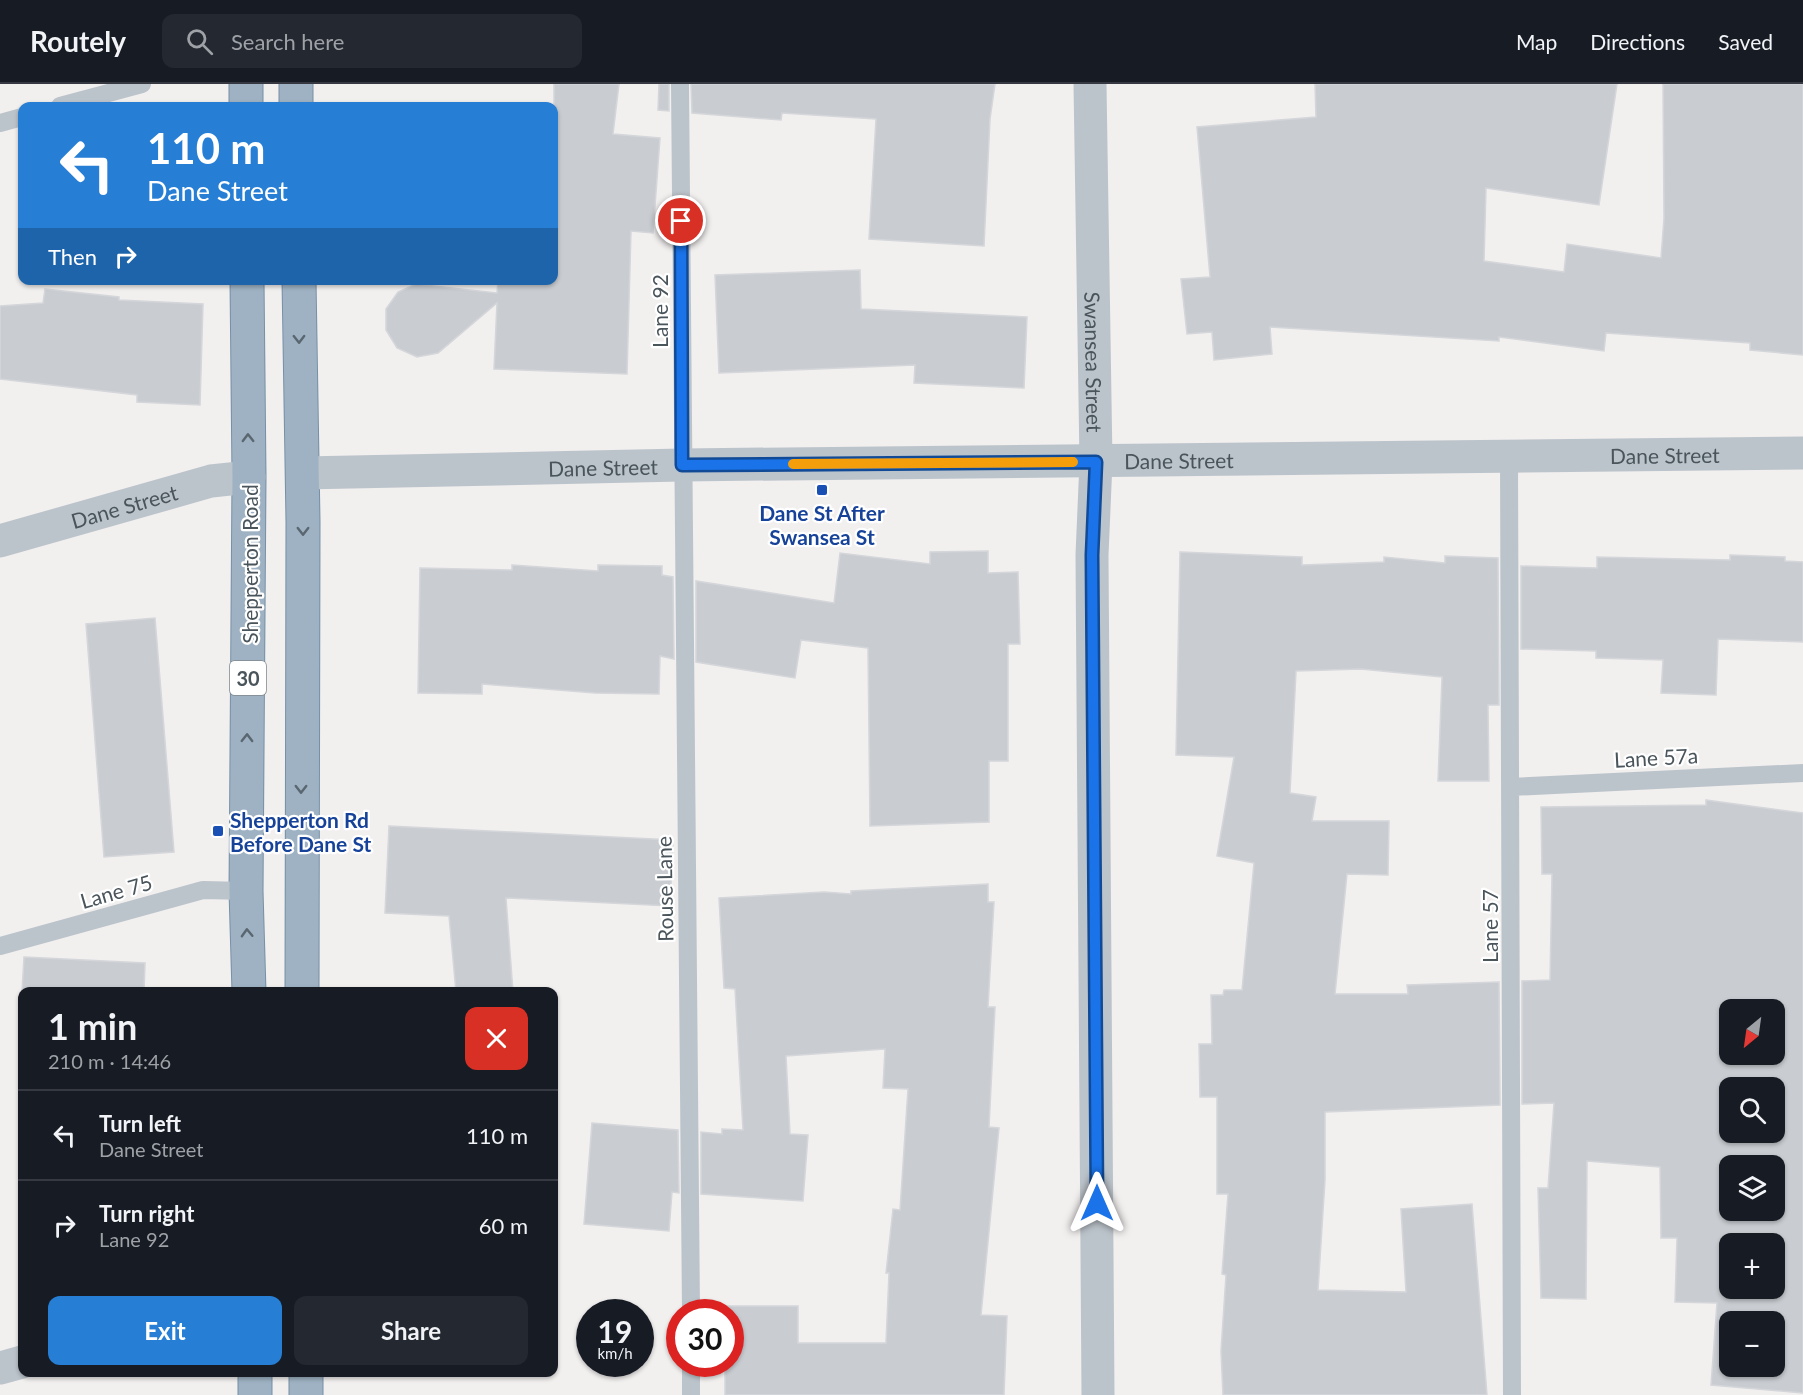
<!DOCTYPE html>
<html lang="en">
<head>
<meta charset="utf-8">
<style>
  :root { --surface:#171b24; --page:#242831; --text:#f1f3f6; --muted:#9ea1a6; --line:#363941; --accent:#267ed5 }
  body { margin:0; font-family:Lato,sans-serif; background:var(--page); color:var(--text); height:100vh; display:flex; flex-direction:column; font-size:22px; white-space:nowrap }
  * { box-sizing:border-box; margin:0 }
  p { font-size:20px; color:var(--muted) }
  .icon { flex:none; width:33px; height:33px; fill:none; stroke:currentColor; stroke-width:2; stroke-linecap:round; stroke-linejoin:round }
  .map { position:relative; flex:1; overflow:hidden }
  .details { position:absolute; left:18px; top:903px; width:540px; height:390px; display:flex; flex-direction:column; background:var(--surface); border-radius:12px; box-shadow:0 2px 4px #0004 }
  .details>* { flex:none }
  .guide { position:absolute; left:18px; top:18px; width:540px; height:183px; border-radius:12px; box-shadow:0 2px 4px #0004; background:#267ed5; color:#fff; overflow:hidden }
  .needle { width:39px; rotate:209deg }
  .fabs { position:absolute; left:1719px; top:915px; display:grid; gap:12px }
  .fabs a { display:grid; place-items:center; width:66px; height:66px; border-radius:12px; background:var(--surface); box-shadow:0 2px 4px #0004; font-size:30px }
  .speed { position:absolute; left:576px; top:1215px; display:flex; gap:12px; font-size:30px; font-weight:700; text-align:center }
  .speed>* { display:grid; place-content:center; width:78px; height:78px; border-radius:50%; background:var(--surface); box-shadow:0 2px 4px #0004; line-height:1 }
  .speed small { font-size:15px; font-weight:400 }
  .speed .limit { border:9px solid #d22; background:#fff; color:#111 }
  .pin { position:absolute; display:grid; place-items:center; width:51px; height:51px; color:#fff; margin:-26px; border:3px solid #fff; border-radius:50%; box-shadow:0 2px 6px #0007 }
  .me { position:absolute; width:66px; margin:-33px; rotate:0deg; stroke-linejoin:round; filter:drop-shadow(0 0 4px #0008) }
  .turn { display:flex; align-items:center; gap:21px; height:126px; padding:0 30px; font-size:27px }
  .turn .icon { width:78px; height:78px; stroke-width:2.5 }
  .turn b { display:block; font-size:42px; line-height:51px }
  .then { display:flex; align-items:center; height:57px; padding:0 30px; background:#0003; gap:12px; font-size:22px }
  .round { display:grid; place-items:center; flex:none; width:63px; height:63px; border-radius:12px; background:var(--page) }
  .head { display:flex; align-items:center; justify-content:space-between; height:102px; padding:0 30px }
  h1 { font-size:36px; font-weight:700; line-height:45px }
  .primary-button { display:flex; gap:12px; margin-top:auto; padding:12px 30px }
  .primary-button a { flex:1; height:69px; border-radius:12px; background:var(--accent); color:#fff; font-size:24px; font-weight:700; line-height:69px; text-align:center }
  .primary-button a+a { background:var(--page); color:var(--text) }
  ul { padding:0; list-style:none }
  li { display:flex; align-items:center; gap:18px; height:90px; padding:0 30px; border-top:2px solid var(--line) }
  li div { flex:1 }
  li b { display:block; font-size:22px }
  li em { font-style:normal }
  header { display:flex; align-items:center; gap:36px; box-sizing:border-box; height:84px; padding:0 30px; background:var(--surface); border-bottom:2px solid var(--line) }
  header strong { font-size:28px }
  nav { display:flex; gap:33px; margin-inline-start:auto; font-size:21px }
  .search { width:420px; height:54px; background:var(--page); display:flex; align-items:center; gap:15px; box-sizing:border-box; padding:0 21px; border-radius:12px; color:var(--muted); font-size:22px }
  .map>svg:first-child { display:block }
  .building { fill:#c9cdd1; stroke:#d4d6da; stroke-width:1.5; fill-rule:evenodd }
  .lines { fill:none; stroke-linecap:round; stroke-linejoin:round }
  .trunk-casing { stroke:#7690a6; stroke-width:35 }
  .service { stroke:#bcc4cb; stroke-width:18 }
  .minor { stroke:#bcc4cb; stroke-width:33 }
  .trunk { stroke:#9eb2c3; stroke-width:33 }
  .oneway { stroke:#5a6770 }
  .route-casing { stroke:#114b97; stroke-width:15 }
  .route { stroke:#1a73e8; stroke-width:10 }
  .slow { stroke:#f59e0b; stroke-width:10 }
  .transit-dot { fill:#1a4fb4; stroke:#fff; stroke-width:2 }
  .labels { text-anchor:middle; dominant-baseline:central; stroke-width:4.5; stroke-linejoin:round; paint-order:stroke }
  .shield { fill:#fff; stroke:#80878c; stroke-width:1.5 }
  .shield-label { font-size:20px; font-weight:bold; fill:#49545b }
  .street-label { font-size:21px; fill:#49545b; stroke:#fff }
  .transit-label { font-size:21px; font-weight:bold; fill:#164399; stroke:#fff }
</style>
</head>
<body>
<header>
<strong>Routely</strong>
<div class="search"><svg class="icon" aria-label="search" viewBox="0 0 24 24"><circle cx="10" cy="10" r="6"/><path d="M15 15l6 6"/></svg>Search here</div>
<nav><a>Map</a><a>Directions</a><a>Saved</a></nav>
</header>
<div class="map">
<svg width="1803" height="1311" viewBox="0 0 1803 1311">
  <rect width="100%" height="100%" fill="#f2efef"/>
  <path class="building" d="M554 0H619L613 50 660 54 653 149 631 147 627 290 494 285 497 219 438 269 417 273 397 264 386 246V225L398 208 416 200 497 209 498 196H554Z
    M659 0H669V27L658 26Z
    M691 0H995L990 35 984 162 869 155 876 35 782 29 781 36 692 29Z
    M1315 0H1617L1599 121 1486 104 1484 177 1564 188 1567 160 1661 174 1664 134 1663 0H1803V271L1750 266V259L1606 249 1604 267 1499 253V257L1270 243 1272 270 1214 276 1212 248 1187 250 1181 195 1210 193 1197 43 1316 33Z
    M860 186 861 225 1027 233 1024 304 914 299 915 281 719 289 715 191Z
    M45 205 119 213V216L203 220 200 321 137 318V311L0 295V222L43 219Z
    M988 467V489L1018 488 1020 560H1008V677H989V738L870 742 868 564 801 556 795 594 696 578V497L834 519 840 469 930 480V468Z
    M1180 468 1302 473V481L1384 478V473L1445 479V472L1498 474 1499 621H1488L1489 697H1438L1442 593 1361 585 1296 587 1290 709 1316 713 1312 737H1389L1388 791 1347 790 1335 910H1408L1407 901 1499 898 1500 1021 1325 1028V1096L1318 1206 1406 1208 1401 1125 1472 1120 1487 1311H1223L1221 1267 1226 1191 1222 1190 1228 1110H1217V1013H1200L1199 960H1212L1211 911H1223L1224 906H1242L1254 779 1217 772 1234 673 1176 671Z
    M1730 471 1785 473V477L1803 478V558L1718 555 1716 611 1661 609 1663 576 1596 574V567L1521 565V482L1597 484V473L1730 476Z
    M512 481 598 487V481L662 482V491L673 493 674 575 660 572 659 610 595 609 482 600V610L418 609 420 484 512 486Z
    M155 534 174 768 104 773 86 540Z
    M1706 716 1803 729V1309L1711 1301 1717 1219 1675 1218 1677 1154H1661L1660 1083 1587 1077 1586 1215 1541 1214 1538 1104H1548L1554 1019 1522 1020V897L1550 896 1552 790H1542L1541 723 1706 721ZM1730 926H1774V970H1730ZM1730 1004H1774V1048H1730ZM1730 1082H1774V1126H1730ZM1730 1160H1774V1204H1730ZM1730 1238H1774V1282H1730Z
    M389 742 673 756 670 822 506 814 513 908H456L449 832 385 829Z
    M988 800V818H994L988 923H995L989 1043 999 1044 981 1231 1007 1232 1004 1311H725V1280H730V1228H725V1222H798V1259H886L889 1189H886L893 1125 900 1126 908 1005 883 1004 885 965 786 972 790 1050 808 1051 803 1117 701 1110V1048L722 1050V1045L743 1046 735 905 724 904 719 814 824 808 851 810V807Z
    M24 873 145 879 144 908H22Z
    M592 1039 678 1046 679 1109 672 1108 669 1147 584 1140Z"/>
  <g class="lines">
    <defs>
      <path id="trunk" d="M246 0V22
        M296 0V22
        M247 196 249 393 246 807 249 908
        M299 196 303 438 302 908
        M255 1288V1311
        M306 1288V1311"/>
    </defs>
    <use href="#trunk" class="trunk-casing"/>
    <path class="service" d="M680 0 691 1228
      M60 22 142 0
      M0 39 22 33
      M1509 373 1512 1311
      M1511 703 1803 689
      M0 862 203 806 246 807
      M691 1280V1311"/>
    <g class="minor">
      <path id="s1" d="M1090 0 1096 378 1092 471 1098 1311"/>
      <path id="s2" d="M303 389 682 381 1803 369"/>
      <path id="s3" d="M0 457 211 397 249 393"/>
      <path d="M0 1284 22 1278"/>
    </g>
    <use href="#trunk" class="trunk"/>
  </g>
  <defs><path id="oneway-chevron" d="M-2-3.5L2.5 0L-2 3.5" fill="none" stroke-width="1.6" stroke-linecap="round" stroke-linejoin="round" transform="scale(1.5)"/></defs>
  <g class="oneway">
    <use href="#oneway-chevron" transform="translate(299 255) rotate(89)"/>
    <use href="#oneway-chevron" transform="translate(248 354) rotate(-91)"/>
    <use href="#oneway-chevron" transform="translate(303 447) rotate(90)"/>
    <use href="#oneway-chevron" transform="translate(247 654) rotate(-89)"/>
    <use href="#oneway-chevron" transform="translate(301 705) rotate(90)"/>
    <use href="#oneway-chevron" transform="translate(247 849) rotate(-92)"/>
  </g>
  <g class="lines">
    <defs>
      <path id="route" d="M681 137 682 381 1096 378 1092 471 1097 1119"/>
    </defs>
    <use href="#route" class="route-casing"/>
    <use href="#route" class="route"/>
    <path class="slow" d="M793 380 1073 378"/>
  </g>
  <g class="transit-dot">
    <rect x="816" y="400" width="12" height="12" rx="3"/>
    <rect x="212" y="741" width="12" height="12" rx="3"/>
  </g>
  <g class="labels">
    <rect class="shield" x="230" y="577" width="36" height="34" rx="4.5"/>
    <g class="shield-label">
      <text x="248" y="594">30</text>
    </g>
    <g class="street-label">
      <text transform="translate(659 227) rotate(-90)">Lane 92</text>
      <text stroke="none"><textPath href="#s1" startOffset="278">Swansea Street</textPath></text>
      <text stroke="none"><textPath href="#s2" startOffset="1362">Dane Street</textPath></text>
      <text stroke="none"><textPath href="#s2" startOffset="876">Dane Street</textPath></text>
      <text stroke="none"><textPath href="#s2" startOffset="300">Dane Street</textPath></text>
      <text stroke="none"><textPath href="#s3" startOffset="129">Dane Street</textPath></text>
      <text transform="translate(249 480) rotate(-90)">Shepperton Road</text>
      <text transform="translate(1656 673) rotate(-3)">Lane 57a</text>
      <text transform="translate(664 805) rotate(-91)">Rouse Lane</text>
      <text transform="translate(116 807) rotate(-16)">Lane 75</text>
      <text transform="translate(1489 842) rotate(-90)">Lane 57</text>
    </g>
    <g class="transit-label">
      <text x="822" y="428">Dane St After<tspan x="822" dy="24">Swansea St</tspan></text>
      <text x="230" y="735" text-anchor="start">Shepperton Rd<tspan x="230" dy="24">Before Dane St</tspan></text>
    </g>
  </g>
</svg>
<div class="fabs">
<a><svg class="needle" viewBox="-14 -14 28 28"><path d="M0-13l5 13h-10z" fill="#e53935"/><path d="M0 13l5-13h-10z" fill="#9ea1a6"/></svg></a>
<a><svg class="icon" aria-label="search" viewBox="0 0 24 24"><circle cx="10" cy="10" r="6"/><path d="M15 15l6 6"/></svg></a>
<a><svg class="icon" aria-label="layers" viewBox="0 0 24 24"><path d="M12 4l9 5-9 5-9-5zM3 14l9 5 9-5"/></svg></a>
<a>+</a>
<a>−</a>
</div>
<div class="speed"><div>19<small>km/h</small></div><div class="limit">30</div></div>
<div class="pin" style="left:681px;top:137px;background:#d93025"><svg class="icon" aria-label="arrive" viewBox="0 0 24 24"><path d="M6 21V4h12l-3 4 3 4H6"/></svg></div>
<svg class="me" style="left:1097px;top:1119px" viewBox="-20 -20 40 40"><path d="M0-17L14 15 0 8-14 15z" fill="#1a73e8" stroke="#fff" stroke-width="4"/></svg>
<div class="guide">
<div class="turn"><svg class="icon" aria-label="left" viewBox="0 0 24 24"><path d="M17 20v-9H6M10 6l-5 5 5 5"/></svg><div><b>110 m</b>Dane Street</div></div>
<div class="then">Then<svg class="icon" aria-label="right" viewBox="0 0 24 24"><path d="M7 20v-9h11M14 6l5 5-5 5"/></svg></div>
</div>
<section class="details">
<div class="head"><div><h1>1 min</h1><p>210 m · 14:46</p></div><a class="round" style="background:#d93025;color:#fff"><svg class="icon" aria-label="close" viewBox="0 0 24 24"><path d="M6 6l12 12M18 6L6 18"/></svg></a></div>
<ul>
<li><svg class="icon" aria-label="left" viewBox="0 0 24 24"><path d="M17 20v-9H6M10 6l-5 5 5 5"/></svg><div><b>Turn left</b><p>Dane Street</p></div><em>110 m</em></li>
<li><svg class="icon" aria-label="right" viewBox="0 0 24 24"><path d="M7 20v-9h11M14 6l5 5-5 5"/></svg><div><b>Turn right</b><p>Lane 92</p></div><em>60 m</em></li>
</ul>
<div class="primary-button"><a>Exit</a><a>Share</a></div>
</section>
</div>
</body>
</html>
